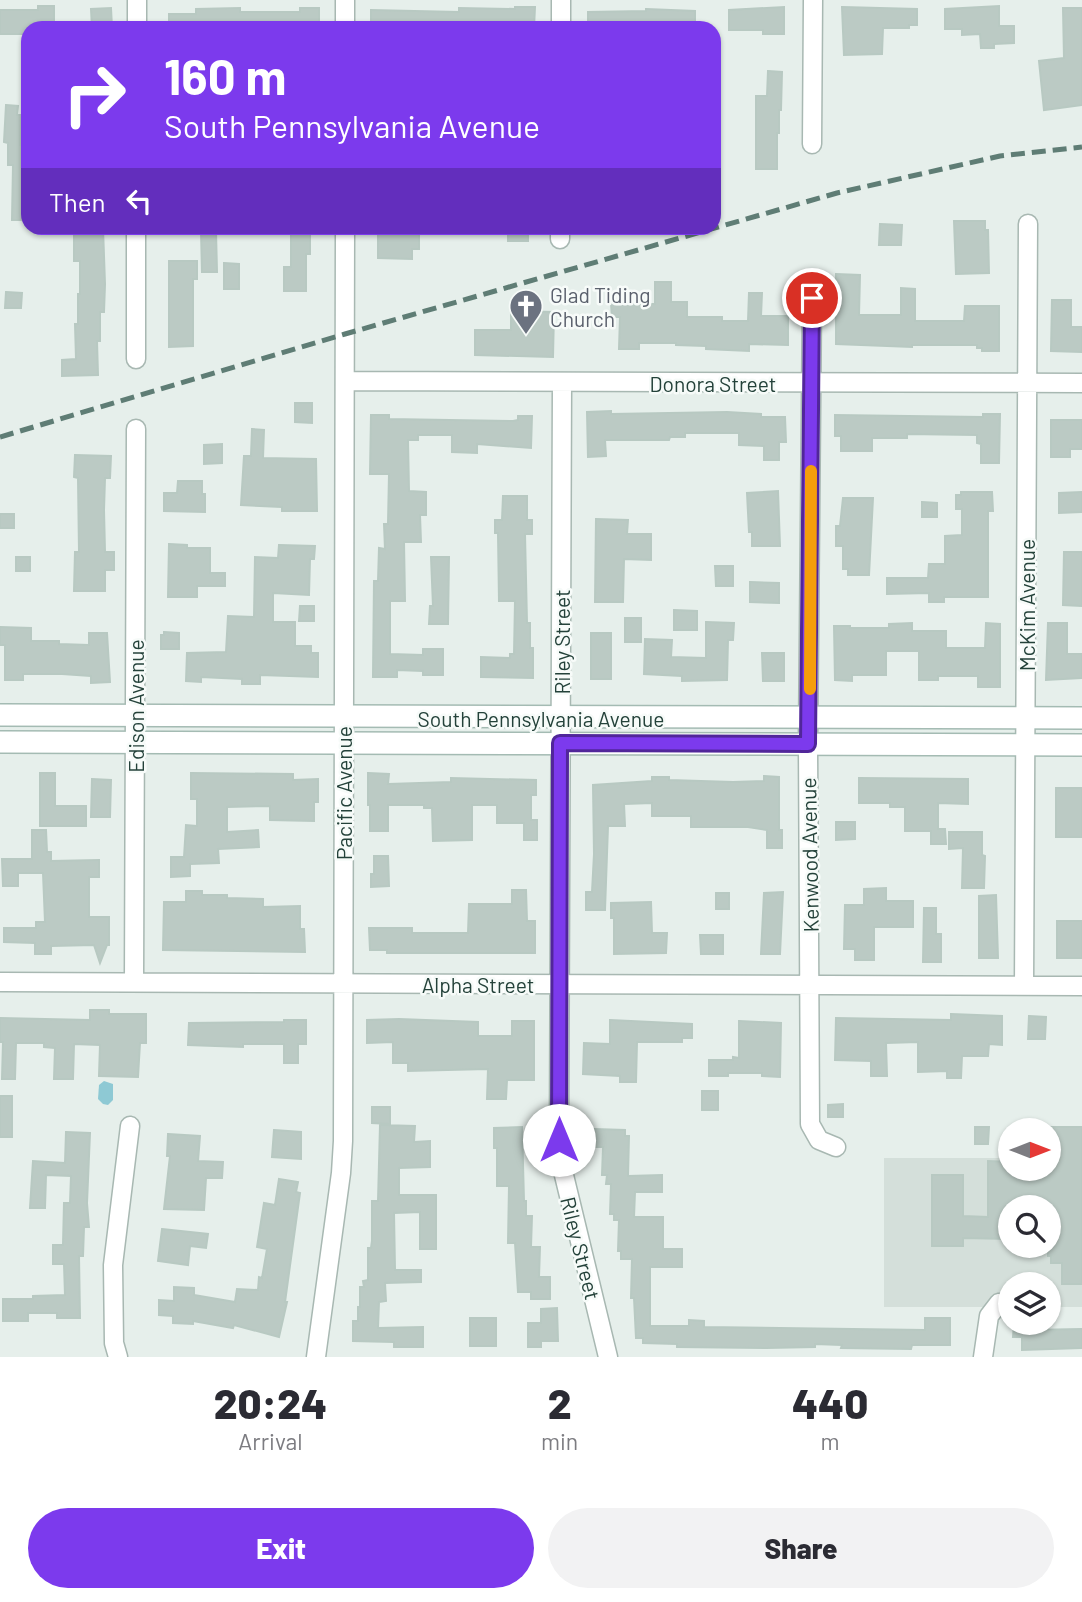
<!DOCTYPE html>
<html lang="en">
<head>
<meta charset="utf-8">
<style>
  :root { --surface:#fff; --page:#f2f2f3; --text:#2b2b33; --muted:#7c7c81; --accent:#7c3aed }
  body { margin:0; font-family:Barlow,sans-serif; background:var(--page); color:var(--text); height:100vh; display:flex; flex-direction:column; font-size:26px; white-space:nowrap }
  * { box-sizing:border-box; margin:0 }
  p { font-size:23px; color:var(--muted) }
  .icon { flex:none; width:38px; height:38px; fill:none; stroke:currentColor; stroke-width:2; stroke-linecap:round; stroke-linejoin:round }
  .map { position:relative; height:1357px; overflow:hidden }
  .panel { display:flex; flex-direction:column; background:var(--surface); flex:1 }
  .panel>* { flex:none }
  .guide { position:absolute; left:21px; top:21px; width:700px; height:214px; border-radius:21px; box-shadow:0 2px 5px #0004; background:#7c3aed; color:#fff; overflow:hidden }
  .needle { width:46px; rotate:90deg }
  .controls { position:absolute; left:998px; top:1118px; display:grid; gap:14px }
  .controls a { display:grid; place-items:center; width:63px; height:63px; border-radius:50%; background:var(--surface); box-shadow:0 2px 5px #0004; font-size:35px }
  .pin { position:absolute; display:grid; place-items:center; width:60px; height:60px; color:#fff; margin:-30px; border:4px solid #fff; border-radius:50%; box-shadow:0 2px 7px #0007 }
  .me { position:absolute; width:77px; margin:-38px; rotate:0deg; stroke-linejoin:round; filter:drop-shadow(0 0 5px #0008) }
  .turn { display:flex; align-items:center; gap:24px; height:147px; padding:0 28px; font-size:32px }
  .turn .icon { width:91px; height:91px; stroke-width:2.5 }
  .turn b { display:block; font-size:49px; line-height:60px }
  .then { display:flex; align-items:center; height:66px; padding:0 28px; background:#0003; gap:14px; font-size:26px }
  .eta { display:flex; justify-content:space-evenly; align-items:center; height:119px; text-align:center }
  .eta b { font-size:42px; font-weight:800; line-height:49px }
  .primary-button { display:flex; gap:14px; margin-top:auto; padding:14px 28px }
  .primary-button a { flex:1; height:80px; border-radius:42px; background:var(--accent); color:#fff; font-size:28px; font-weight:800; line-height:80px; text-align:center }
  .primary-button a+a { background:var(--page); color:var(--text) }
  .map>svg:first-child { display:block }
  .built { fill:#d4dfda; fill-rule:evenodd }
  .water { fill:#8ec9d4 }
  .building { fill:#bbcac4; stroke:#b8c9c2; stroke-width:2 }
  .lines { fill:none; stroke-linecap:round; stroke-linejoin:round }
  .street-casing { stroke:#a8b8b2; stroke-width:21 }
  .secondary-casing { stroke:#a4bbb3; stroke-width:24 }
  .street { stroke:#fff; stroke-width:18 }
  .secondary { stroke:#fff; stroke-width:21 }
  .rail { stroke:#5f7d75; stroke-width:5; stroke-dasharray:14 7; stroke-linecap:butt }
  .route-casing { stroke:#51269a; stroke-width:18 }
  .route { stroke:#7c3aed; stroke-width:12 }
  .slow { stroke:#f59e0b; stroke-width:12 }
  .labels { text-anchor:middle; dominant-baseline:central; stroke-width:5; stroke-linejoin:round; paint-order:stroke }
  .worship-label { font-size:21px; fill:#5b616d; stroke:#f7fbf9; text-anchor:start }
  .street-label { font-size:21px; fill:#24423a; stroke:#f7fbf9 }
</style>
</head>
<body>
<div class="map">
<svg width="1082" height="1357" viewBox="0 0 1082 1357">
  <rect width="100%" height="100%" fill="#e6efeb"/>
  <path class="built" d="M884 1158H1010V1169H1048L1082 1158V1307H1048V1284H1010V1307H884ZM1010 1208H1048V1246H1010Z"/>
  <path class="water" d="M104 1081 113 1084V1100L108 1105 103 1104 98 1099 99 1085Z"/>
  <path class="building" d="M38 6H54V28H28V34H0V10H38Z
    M999 6V26H1014V43L994 44V48H981L980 34 962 35V29H945V9Z
    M515 7H535L534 28 450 26V28H371V10L459 12V8L515 9Z
    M784 7V34H763V30H729V10Z
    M842 7 917 9V25H909V28H883L882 54 844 55Z
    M111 8 112 28H92L91 9Z
    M240 8V12H300V8H319V28H169V14H196V9Z
    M1063 8H1082V105L1044 110 1039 61 1064 58Z
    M646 9 695 11V28H588V12L646 11Z
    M768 71 782 72 781 110H779V133H777V169H756V96H767Z
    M6 105 18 106 17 115H21L20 145H25L26 175H28V220H12L13 165H8V143L4 142Z
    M954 221H985V230H988L989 273 956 274Z
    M880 224 902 225 901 245H879Z
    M78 228H103L105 284 104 312H100V341H97L98 375 62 376V360L76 359 75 324H78V294H80V261H74V233H78Z
    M291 228H310V254H306V291H284V267H291Z
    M404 228H419V249H412V259L378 258V232H404Z
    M508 228H528V241H508Z
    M201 231H216L217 272H202Z
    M169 261H197V279H193V346L169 347Z
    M224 263 239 264V289H224Z
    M836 274 860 275 859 315H901V288L915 289V321H964L965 306H999V351H982V348H977V345H912V347L836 344Z
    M655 282H671V302H687V317H722V321H748L749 293H762L761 316H788V345L749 344V351L706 349V346L676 345V343H639V349H619L620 317H612L611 304H655Z
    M6 292 22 293 21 308H5Z
    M1052 300H1071V327H1082V352L1051 351Z
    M511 311 554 312 553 357 475 355V330H511Z
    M295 403H312V423L295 422Z
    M611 411V414L727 412 761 414V417H785L786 442H779V460H764V446L739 445V433H685V437H670L669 440H605L606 456 588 457 587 412Z
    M983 414H1000L999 463H981V444L977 443V435L907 434V438H872V451H841V436H835V415L983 417Z
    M371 415H389V419L513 421 518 420V416H532L531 448 477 444V453L452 452V435H418V440H408L409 491 426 492V515H420L421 542H404L405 601H390V654L423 655V649H443V675H423V671L397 670V677H373L374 581H378L379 548 385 549 384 524H388L389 474H370Z
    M1051 420H1082V449H1070V457H1051Z
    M252 429 264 430 263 458 316 459 317 511H282V507L241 505 244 456H251Z
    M222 444V463L204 464V445Z
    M75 455 111 456 110 478H105L104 510 105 552H114V570H105V591H74L75 552H79L78 478 74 477Z
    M178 481H202V494H205V512L164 511V493H177Z
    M778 491 780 546H752V532H749L747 493Z
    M961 492H992L993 511H988V597H944V602H929V593L887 594V578H928L929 564H945V536L962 535V509H956V495H961Z
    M1082 492V512L1059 513V493Z
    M503 496H527V520H532V534H525L527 623H530V648H533V678L481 677V657L510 658V654H514L515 601H499L498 533H495V520H502Z
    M843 498H873L869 575H848V569H843V546H836V526H840Z
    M922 502 937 503V517H922Z
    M0 514H14V528H0Z
    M596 519 628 520 627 534H651V560L624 559 623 602H595Z
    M169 544 187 545V548H210V573H225V586H197V597H168Z
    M279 545 315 546 314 559H310L309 595 273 593V622H295V646H311V653H318V677L260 675V684H242V679L201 677V682L186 681 187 653 226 652 228 616 254 617 255 557 278 558Z
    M1064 552H1082V606L1063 605Z
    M16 557H30V571H16Z
    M431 557H449L448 624H429L430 606H433Z
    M715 566H733V586H716Z
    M750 582 779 583V603L750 602Z
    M300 606H314V621H299Z
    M674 610 697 611V630H674Z
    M625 618H641V642H625Z
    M706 622 734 623 733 640H728L727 680 682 681V676L644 674 645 639 672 640 671 657 706 658Z
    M912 623V631H946V648H985L986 623 1000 624V687H978V676H938V680H919V651H886V675H852V681L835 680 834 626H850V628H889V624Z
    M1048 623H1067V654H1082V678L1046 680Z
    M0 627 31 628V641H59V644L89 645V633H107L110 682 91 683V676L62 674H23V680H5V645H0Z
    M164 632 179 633V649H161V635H164Z
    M591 633H611V679H591Z
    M762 653H784V681H763Z
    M40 773H55V806H86V826H40Z
    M191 773 293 774V780L318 779V802H314V821L270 820V806L227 807V832L258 830 259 847 218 849 219 863 190 864V876L171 877V857H184L186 825 197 826V799H191Z
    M368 773 389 774 388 784 451 782V778L536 780V795H531V820H537V840H524V823H497V805H472V840L433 841 432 808H424V805H388V831H370V805H368Z
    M764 776 779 777V830H782V848H767V830L748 827H691V816H652V803L624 804 625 826H608L605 910H586V892H592L594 854 593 785 652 781V777H669V780L733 782 764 781Z
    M859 778 968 779V804L938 803V829H945L946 844H931V831H905V807H890V803H859Z
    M92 779 111 780 110 817H91Z
    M1056 788H1082V837H1056Z
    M836 822H855V839L836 840Z
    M32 830H46L47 852H51V861L99 860V877H89V917H109V945H107L100 963 94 945 51 946V954H35V943L4 942V928H36V922H45L43 873H18V886H3L2 859H32Z
    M949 832H982V855L985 856 984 888H962L963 848 949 849Z
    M374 856H388L389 886 371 887V874H374Z
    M886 888V901H913V927H874V960H855V949H844L845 905H864V889Z
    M512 890H526L527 921H535V953H387V950H370L369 928H412V933H468L469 904H512Z
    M186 891H202V895H227V898L263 899V907L300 906V929H304L305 952 163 950 164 902H186Z
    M783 892 780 954H761L764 893Z
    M716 893H729V909H716Z
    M996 895 998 958H979V896Z
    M651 902 652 933H667L666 953 614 954V918H611V903Z
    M924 908H936V934H941V962H923Z
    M1057 921H1082V958H1057Z
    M700 935H723V954H701Z
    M90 1010H109V1014H146V1043H140L138 1077 99 1076 100 1045 74 1044 73 1079H54L55 1048 44 1047V1043H16L15 1079H2L3 1042H0V1018L90 1020Z
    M951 1014 1002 1016V1045L989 1044 988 1056H962L961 1078H947V1071L918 1072V1042L886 1043 887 1076H871V1061L835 1060 836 1018 951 1020Z
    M1029 1016 1046 1017 1045 1039H1028Z
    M399 1019 478 1022V1036H512V1021H534V1080H507L506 1099H487L488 1069 408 1071V1063H393V1042L367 1043V1020Z
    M284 1020H306V1044H298V1063H284V1044H243V1047L188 1045 189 1023 284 1022Z
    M610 1020 692 1024V1038H682V1042H637L636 1082H620V1076L583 1074 584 1043 610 1044Z
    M739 1021 781 1023 780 1077 762 1076V1073H728V1076H709V1060H733V1057L739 1058Z
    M702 1091H718V1110H702Z
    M0 1096H12V1137H0Z
    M843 1104V1117H828V1105Z
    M372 1107H390V1124L372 1123Z
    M380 1125 415 1126 414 1142 430 1141V1167L399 1168V1195H436V1249H420V1212L394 1213 395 1270H421V1282L385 1283 386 1301 379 1302 378 1328 423 1327V1347H394V1342L353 1341V1321H358V1307H360V1287H364L363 1281 368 1280V1248H371L372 1241V1201H378Z
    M522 1127 524 1201H526V1216H532L531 1247H540L539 1277H550V1299H531V1292H518L515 1243H508L509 1186H497V1148H494V1128Z
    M975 1127H989L988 1144H975Z
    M1048 1127H1082V1284H1062V1263H1051V1256H1048V1208H1010V1239L963 1238V1246H932V1175H963V1216L988 1217V1161L1010 1162V1169H1048Z
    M594 1129 625 1130V1136H629L628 1176 662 1175V1192H635L634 1217H663V1249H682V1267H650V1326H689V1320L704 1321V1327L925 1330V1318H950V1345H912L911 1349 841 1348 842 1345 815 1344V1347L766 1348 677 1347V1344L643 1343V1338H636L634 1298H631L632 1259H621V1251H618L619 1220H614V1214H610L611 1184H606L607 1175H602L603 1147H594Z
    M274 1130 301 1132V1159L272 1157Z
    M66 1132 90 1133 87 1203 89 1227H84L83 1256H79L80 1318H57V1313H28V1321H3V1299H33V1296L65 1295 64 1264H53V1245H63L64 1203H70L71 1176 46 1175 45 1208H30L33 1161 65 1163Z
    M168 1134 200 1136 198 1161 223 1162 222 1178H206L204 1210 164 1209 170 1156H167Z
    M279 1179 298 1182 296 1192 300 1193 285 1302H287L279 1337 234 1325 233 1328 193 1321V1324L173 1323V1316L159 1315V1300L174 1301V1287L194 1288V1295L235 1302 237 1289 258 1290 259 1277 262 1278 267 1249 257 1247 264 1203 275 1205Z
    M162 1229 208 1234 206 1248 190 1246 188 1265 158 1261Z
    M557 1308 558 1341H541V1347H528V1323H541V1309Z
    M470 1318H496V1346H470Z
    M1014 1323H1030V1330L1082 1329V1348L1022 1350V1337H1013Z"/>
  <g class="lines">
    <defs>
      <path id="street" d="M345 0V28
        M137 28V0
        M561 28V0
        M812 144 813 0
        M560 239V228
        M812 298 808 744 810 1124 819 1140 836 1147
        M136 359V228
        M345 381 1082 383
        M562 383 559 1140 562 1167 608 1357
        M0 982 1082 986
        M134 982 136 429
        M1024 986 1028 224
        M118 1357 114 1343 113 1265 130 1126
        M316 1357 341 1173 343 1141 345 228
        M983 1357 989 1316 999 1303"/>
      <path id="secondary" d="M0 715 1082 718
        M0 742 1082 745"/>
    </defs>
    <use href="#street" class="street-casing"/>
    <use href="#secondary" class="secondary-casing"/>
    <use href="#street" class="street"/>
    <use href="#secondary" class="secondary"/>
    <path class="rail" d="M0 437 345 334 837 193 1000 156 1082 147"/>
  </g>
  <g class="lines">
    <defs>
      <path id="route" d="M559 1140 560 743 808 744 812 298"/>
    </defs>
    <use href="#route" class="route-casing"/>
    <use href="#route" class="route"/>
    <path class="slow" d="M810 689 811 471"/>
  </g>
  <defs>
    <symbol id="church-pin" viewBox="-11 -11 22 30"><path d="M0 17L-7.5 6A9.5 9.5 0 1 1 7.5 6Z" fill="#6b7280" stroke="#f7fbf9"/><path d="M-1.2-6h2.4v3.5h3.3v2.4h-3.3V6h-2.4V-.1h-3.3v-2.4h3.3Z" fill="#fff"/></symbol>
  </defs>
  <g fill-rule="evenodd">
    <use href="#church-pin" x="507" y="287" width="38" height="52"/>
  </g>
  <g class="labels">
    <g class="worship-label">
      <text x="550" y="294">Glad Tiding<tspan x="550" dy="24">Church</tspan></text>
    </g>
    <g class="street-label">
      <text x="713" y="383">Donora Street</text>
      <text transform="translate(1026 605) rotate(-90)">McKim Avenue</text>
      <text transform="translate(561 642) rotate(-90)">Riley Street</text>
      <text transform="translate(135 706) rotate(-90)">Edison Avenue</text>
      <text x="541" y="718">South Pennsylvania Avenue</text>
      <text transform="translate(343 793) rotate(-90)">Pacific Avenue</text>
      <text transform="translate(809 855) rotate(-91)">Kenwood Avenue</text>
      <text x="478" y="984">Alpha Street</text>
      <text transform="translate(581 1248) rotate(76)">Riley Street</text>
    </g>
  </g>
</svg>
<div class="controls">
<a><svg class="needle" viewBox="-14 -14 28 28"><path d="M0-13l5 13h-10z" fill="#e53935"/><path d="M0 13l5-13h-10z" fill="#7c7c81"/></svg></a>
<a><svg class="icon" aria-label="search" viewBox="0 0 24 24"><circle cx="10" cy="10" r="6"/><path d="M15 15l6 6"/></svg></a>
<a><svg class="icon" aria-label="layers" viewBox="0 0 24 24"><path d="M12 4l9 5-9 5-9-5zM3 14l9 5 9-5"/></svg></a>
</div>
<div class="pin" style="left:812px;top:298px;background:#d93025"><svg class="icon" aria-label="arrive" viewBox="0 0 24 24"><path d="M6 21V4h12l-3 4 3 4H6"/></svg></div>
<svg class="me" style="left:559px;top:1140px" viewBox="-20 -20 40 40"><circle r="19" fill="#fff"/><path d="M0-13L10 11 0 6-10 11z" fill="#7c3aed"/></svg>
<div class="guide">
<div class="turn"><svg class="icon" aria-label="right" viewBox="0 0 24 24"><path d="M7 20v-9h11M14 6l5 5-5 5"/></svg><div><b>160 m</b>South Pennsylvania Avenue</div></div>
<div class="then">Then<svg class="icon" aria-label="left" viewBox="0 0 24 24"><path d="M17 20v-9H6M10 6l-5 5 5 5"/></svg></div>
</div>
</div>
<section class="panel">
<div class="eta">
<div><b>20:24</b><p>Arrival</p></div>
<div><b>2</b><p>min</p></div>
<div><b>440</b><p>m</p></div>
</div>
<div class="primary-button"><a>Exit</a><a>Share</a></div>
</section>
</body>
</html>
